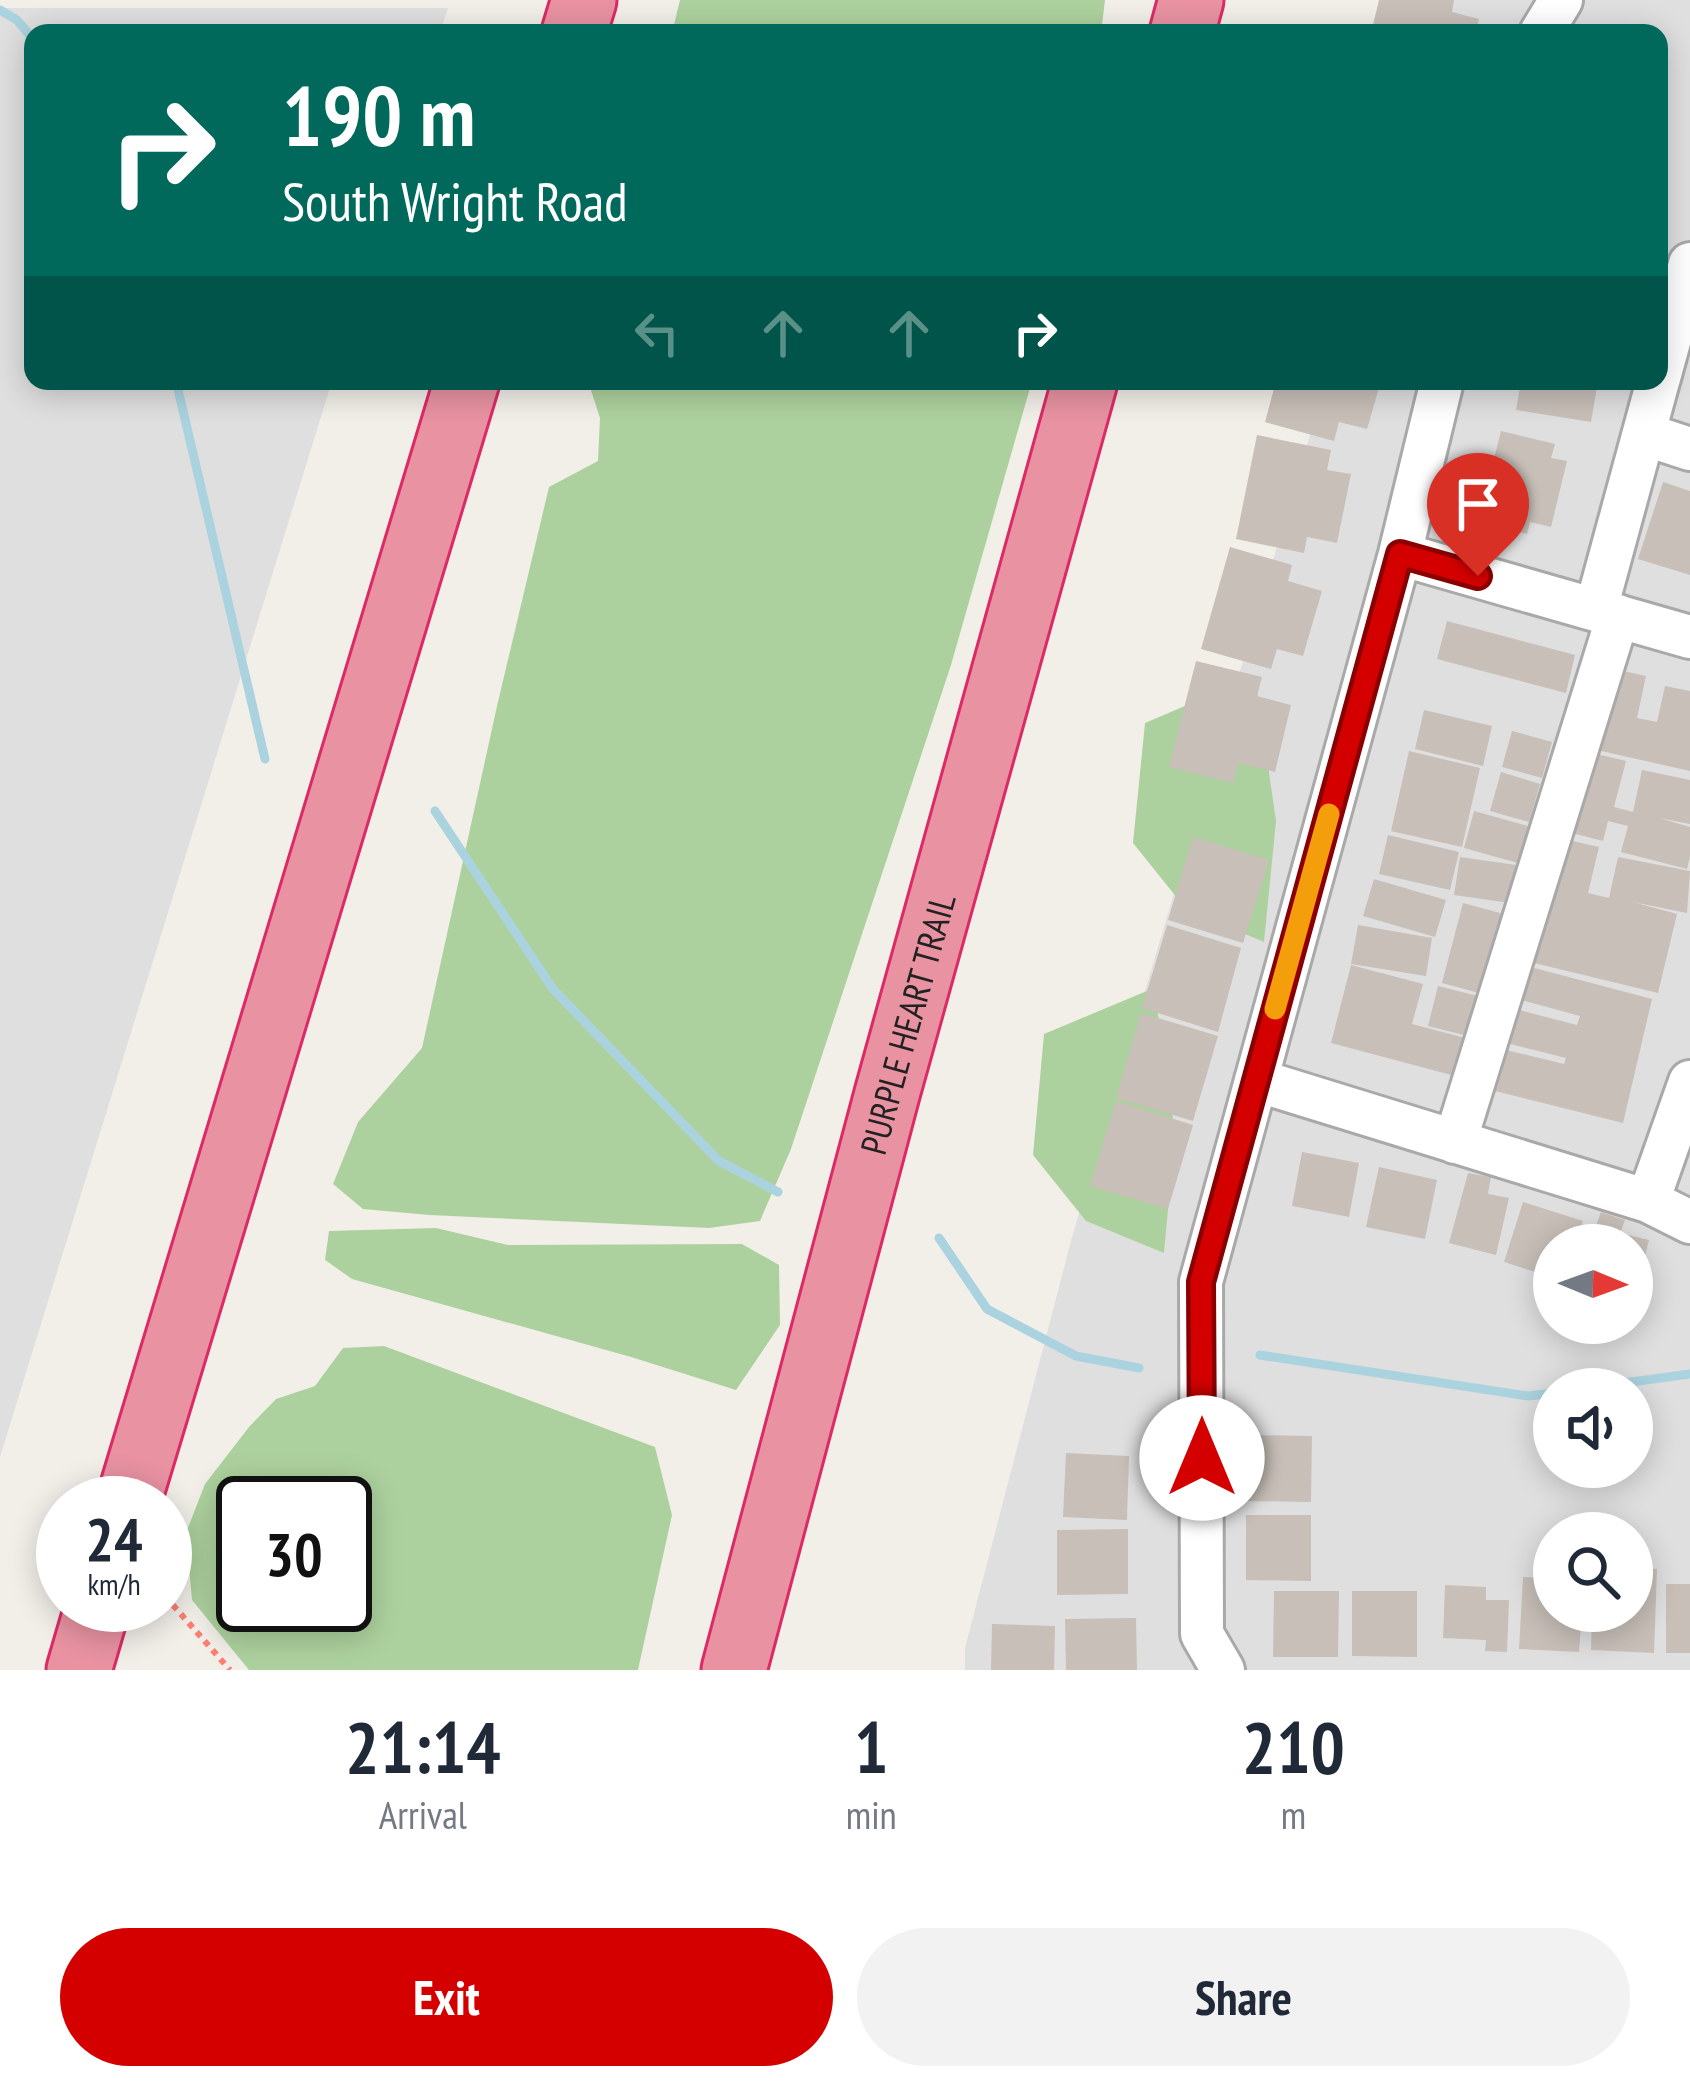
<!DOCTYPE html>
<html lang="en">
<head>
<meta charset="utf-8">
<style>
  :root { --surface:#fff; --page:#f2f2f3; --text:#1f2937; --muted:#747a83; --accent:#d40000 }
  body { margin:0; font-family:"PT Sans Narrow",sans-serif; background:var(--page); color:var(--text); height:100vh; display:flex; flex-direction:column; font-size:45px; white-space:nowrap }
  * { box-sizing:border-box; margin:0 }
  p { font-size:39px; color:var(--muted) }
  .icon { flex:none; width:66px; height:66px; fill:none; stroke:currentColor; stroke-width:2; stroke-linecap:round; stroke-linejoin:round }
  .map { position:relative; height:1670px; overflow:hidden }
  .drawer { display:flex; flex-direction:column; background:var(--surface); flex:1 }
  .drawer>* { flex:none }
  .guide { position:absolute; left:24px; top:24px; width:1644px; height:366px; border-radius:24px; box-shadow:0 6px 30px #0003; background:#00695c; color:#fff; overflow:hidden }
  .needle { width:78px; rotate:91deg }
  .tools { position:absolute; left:1533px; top:1224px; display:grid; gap:24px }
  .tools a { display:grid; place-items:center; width:120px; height:120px; border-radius:50%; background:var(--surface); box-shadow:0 6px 30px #0003; font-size:60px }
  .speed { position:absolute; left:36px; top:1476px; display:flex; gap:24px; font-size:60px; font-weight:700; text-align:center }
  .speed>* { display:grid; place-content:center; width:156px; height:156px; border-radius:50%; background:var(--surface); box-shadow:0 6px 30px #0003; line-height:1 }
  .speed small { font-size:30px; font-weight:400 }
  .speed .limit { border:6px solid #111; border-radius:18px; background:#fff; color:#111 }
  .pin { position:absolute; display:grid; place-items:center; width:102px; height:102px; color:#fff; margin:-123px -51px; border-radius:50% 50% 50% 0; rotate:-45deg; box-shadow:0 0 12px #0007 }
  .pin .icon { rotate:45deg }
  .me { position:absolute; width:132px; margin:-66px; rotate:0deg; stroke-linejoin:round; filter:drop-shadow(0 0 9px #0008) }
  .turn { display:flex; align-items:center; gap:42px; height:252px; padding:0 60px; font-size:54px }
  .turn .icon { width:156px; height:156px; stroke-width:2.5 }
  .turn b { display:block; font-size:84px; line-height:102px }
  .lanes { display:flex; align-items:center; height:114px; padding:0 60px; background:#0003; justify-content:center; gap:60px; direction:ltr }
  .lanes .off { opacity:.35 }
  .eta { display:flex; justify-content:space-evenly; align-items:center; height:204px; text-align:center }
  .eta b { font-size:72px; font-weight:700; line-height:84px }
  .primary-button { display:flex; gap:24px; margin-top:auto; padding:24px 60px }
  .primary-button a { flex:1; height:138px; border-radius:72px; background:var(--accent); color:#fff; font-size:48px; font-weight:700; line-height:138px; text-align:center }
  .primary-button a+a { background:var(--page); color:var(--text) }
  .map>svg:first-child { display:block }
  .residential { fill:#e0dfdf; fill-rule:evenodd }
  .forest { fill:#add19e; fill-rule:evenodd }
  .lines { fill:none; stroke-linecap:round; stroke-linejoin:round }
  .stream { stroke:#aad3df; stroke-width:9 }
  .building { fill:#c7bfb8 }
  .minor-casing { stroke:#a9a9a9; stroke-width:48 }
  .highway-casing { stroke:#dc2a67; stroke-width:69 }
  .path { stroke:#fa8072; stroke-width:6; stroke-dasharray:6 6; stroke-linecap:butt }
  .minor { stroke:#fff; stroke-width:42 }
  .highway { stroke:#e892a2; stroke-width:63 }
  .route-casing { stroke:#8a0000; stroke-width:30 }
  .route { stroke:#d40000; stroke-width:21 }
  .slow { stroke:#f59e0b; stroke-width:21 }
  .labels { text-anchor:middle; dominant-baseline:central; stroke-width:9; stroke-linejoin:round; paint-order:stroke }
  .street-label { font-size:36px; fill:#222; stroke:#fff }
</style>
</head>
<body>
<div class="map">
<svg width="1690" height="1670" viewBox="0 0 1690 1670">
  <rect width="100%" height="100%" fill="#f2efe9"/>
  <path class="residential" d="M1438 0H1690V1670H965V1648L1072 1237 1326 381H1659V33H1429ZM1554 1245H1632V1323H1554ZM1554 1389H1632V1467H1554ZM1554 1533H1632V1611H1554Z
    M0 8H448L440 33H33V381H332L0 1457Z"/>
  <path class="forest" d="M680 0H1105L1101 33H672Z
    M588 381H1032L951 665 791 1149 760 1221 709 1228 429 1215 363 1209 333 1184 358 1122 422 1048 497 706 549 487 598 461 600 418Z
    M1255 676 1276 821 1264 942 1186 909 1133 843 1145 723Z
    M1154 988 1175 1133 1164 1253 1086 1221 1033 1155 1044 1034Z
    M436 1228 508 1245 742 1244 779 1265 780 1325 736 1390 631 1357 352 1279 325 1260 329 1231Z
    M384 1346 655 1447 672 1515 638 1670H249L192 1600 186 1533 205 1484 249 1427 276 1399 315 1386 343 1348ZM345 1503V1605H243V1503Z"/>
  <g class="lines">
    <path class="stream" d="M0 10 17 20 33 39
      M176 381 265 759
      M435 811 553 989 719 1161 778 1192
      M939 1238 987 1309 1076 1356 1139 1368
      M1260 1355 1528 1396 1554 1393
      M1580 1389 1690 1374"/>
  </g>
  <path class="building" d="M1379 0H1454L1452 12 1479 19 1476 33H1371Z
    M1276 381H1381L1367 429 1339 422 1334 441 1265 422Z
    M1521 381H1598L1591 422 1516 410Z
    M1501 431 1555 444 1551 458 1567 461 1551 527 1530 522 1527 534 1478 522Z
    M1257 435 1331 450 1327 470 1351 474 1337 543 1307 537 1304 553 1236 539Z
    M1663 482 1690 491V575L1638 559Z
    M1230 547 1292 565 1288 581 1322 591 1303 656 1277 649 1271 669 1201 649Z
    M1447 621 1575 655 1566 693 1437 659Z
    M1196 661 1262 677 1257 696 1291 705 1275 772 1238 763 1233 783 1169 767Z
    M1605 667 1646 676 1637 718 1657 722 1665 686 1690 691V771L1588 748Z
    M1424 710 1492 726 1483 766 1415 749Z
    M1512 731 1552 742 1542 778 1502 767Z
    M1409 751 1480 768 1462 847 1391 831Z
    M1584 751 1626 761 1614 807 1633 812 1642 770 1690 780V824L1659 818 1690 827V856L1687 869 1621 852 1628 826 1608 821 1603 841 1564 831Z
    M1501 772 1540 784 1529 822 1490 811Z
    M1474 811 1528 826 1518 863 1464 848Z
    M1388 835 1459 852 1450 890 1379 874Z
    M1193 837 1269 860 1243 943 1168 920Z
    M1559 838 1599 847 1588 893 1609 898 1618 857 1690 871 1687 913 1633 902 1677 914 1658 993 1530 962Z
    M1460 857 1516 865 1510 903 1454 895Z
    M1374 879 1446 900 1435 937 1363 916Z
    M1463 903 1504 914 1483 994 1442 983Z
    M1167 925 1241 948 1218 1032 1142 1008Z
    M1358 925 1432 938 1426 976 1351 964Z
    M1351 965 1423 984 1412 1024 1469 1039 1459 1077 1331 1043Z
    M1523 965 1652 999 1623 1123 1495 1091 1506 1050 1564 1064 1566 1058 1502 1042 1511 1008 1577 1025 1580 1016 1514 998Z
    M1438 986 1482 997 1472 1037 1428 1026Z
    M1141 1013 1218 1036 1193 1121 1116 1098Z
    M1116 1101 1193 1125 1168 1209 1090 1186Z
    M1302 1152 1359 1163 1349 1217 1292 1206Z
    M1379 1167 1437 1180 1425 1239 1366 1227Z
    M1468 1173 1491 1177 1488 1194 1509 1198 1496 1255 1449 1243Z
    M1523 1202 1583 1221 1575 1245H1554V1278L1504 1262Z
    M1601 1212 1625 1220 1620 1233 1649 1240 1639 1279 1632 1278V1245H1589Z
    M1247 1435 1312 1436 1311 1502 1246 1501Z
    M1066 1453 1129 1456 1127 1520 1063 1517Z
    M1246 1515H1311V1581L1246 1580Z
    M1128 1529V1594L1057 1595V1530Z
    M1632 1568 1657 1569 1654 1653 1591 1650 1592 1611H1632Z
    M1523 1577 1554 1578V1611H1582L1579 1652 1519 1649Z
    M1666 1584H1690V1653H1666Z
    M1445 1585 1486 1587V1600H1509L1507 1652 1485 1651 1486 1640 1443 1638Z
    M1274 1591H1339L1338 1657H1273Z
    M1352 1591H1417V1657L1352 1656Z
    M1136 1618 1137 1670H1066L1065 1619Z
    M992 1624 1055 1626 1054 1670H991Z"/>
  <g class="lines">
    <defs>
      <path id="minor" d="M1541 33 1561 0
        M1659 378 1690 264
        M1644 434 1690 449
        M1400 554 1690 637
        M1596 609 1658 381
        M1256 1080 1648 1201 1690 1222
        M1455 1142 1618 616
        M1648 1201 1690 1082
        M1223 1670 1202 1634 1201 1282 1400 554 1442 381"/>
      <g id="highway">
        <path d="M574 33 584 0"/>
        <path d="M1182 33 1191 0"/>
        <path d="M128 1503 467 381"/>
        <path d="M79 1670 98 1605"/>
        <path id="s1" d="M734 1670 887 1094 1085 381"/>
      </g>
    </defs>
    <use href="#minor" class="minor-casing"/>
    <use href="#highway" class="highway-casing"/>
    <path class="path" d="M165 1596 230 1670"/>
    <use href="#minor" class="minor"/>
    <use href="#highway" class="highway"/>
  </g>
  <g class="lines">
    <defs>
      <path id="route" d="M1202 1458 1201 1282 1400 554 1478 576"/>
    </defs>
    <use href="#route" class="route-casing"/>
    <use href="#route" class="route"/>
    <path class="slow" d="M1275 1009 1329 814"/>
  </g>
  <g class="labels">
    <g class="street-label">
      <text stroke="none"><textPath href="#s1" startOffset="669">PURPLE HEART TRAIL</textPath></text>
    </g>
  </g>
</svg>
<div class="tools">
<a><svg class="needle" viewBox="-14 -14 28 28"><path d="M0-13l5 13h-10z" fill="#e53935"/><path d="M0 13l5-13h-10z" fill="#747a83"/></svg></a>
<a><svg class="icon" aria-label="sound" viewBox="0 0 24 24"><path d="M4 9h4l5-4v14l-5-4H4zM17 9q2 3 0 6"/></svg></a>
<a><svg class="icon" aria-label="search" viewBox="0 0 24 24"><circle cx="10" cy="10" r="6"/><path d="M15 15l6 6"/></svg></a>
</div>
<div class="speed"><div>24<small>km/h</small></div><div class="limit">30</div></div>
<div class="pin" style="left:1478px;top:576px;background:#d93025"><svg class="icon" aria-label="arrive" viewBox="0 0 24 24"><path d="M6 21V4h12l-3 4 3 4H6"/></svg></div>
<svg class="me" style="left:1202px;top:1458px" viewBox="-20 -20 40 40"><circle r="19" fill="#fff"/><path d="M0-13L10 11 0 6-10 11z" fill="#d40000"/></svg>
<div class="guide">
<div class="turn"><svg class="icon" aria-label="right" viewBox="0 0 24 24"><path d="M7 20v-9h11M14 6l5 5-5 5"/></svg><div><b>190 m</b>South Wright Road</div></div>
<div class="lanes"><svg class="icon off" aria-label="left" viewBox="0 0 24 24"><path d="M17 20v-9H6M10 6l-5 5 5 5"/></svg><svg class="icon off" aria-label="ahead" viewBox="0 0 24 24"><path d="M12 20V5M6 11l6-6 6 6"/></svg><svg class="icon off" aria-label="ahead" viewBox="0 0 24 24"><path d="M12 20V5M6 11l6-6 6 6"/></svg><svg class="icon" aria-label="right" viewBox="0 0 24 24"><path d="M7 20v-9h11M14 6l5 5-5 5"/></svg></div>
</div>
</div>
<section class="drawer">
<div class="eta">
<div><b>21:14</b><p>Arrival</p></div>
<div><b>1</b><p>min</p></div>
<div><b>210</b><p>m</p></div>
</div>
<div class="primary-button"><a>Exit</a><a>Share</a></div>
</section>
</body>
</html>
